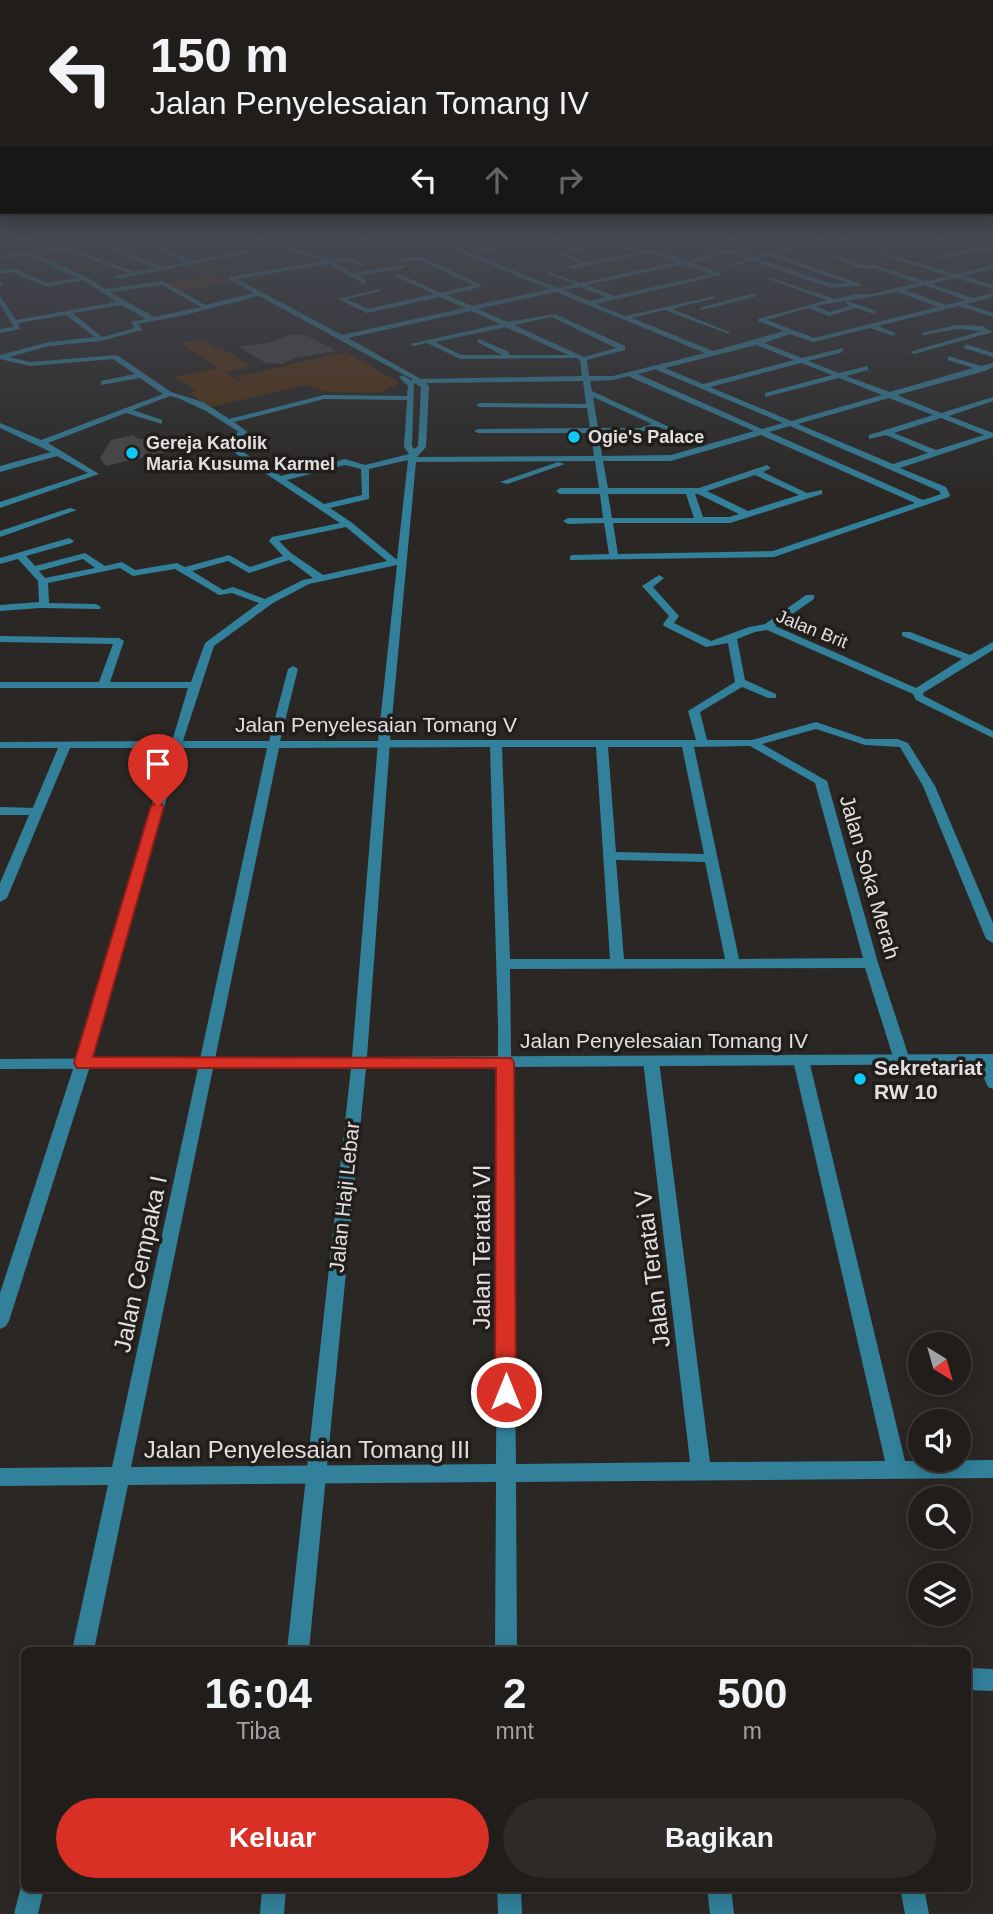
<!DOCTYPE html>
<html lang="id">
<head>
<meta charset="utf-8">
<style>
  :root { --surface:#201d1b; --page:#2d2a28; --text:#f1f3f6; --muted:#a2a2a3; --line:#3d3b3a; --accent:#d93025 }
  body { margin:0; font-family:Arial,sans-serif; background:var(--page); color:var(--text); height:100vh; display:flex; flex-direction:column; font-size:26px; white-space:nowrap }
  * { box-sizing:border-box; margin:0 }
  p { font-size:23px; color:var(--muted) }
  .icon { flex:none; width:38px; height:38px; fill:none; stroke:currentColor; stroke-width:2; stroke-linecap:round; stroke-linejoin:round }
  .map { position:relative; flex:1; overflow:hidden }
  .details { position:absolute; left:21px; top:1647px; width:950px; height:245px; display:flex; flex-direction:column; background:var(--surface); border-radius:10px; box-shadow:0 4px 18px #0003,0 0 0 2px var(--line) }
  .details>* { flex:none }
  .top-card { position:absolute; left:0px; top:0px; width:994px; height:214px; box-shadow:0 4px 18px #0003,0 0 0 2px var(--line); background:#201d1b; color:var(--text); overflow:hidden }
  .needle { width:46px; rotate:143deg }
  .buttons { position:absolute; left:908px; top:1332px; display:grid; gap:14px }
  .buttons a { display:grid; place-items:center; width:63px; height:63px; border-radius:50%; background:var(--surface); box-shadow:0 4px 18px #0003,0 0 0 2px var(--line); font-size:35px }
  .pin { position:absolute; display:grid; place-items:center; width:60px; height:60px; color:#fff; margin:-72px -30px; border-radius:50% 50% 50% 0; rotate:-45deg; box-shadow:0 0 7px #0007 }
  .pin .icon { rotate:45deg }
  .me { position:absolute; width:77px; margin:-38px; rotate:0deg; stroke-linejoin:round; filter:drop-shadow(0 0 5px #0008) }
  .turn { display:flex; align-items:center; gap:24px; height:147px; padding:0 35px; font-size:32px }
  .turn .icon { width:91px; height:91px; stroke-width:2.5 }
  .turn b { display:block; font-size:49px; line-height:60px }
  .lanes { display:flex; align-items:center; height:66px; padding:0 35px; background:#0003; justify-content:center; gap:35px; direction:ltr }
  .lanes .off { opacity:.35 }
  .eta { display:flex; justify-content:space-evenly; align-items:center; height:119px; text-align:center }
  .eta b { font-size:42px; font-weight:700; line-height:49px }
  .cta { display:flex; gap:14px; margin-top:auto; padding:14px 35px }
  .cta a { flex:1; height:80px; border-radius:42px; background:var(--accent); color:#fff; font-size:28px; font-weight:700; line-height:80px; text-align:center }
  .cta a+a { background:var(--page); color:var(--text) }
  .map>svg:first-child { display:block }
  .green { fill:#54300f }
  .building { fill:#484543 }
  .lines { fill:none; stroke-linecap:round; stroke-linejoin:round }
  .minor { fill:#32809a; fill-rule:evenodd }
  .tertiary { fill:#32809a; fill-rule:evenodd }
  .route { fill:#d93025; stroke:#8d1f18; stroke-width:2 }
  .poi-dot { fill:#0ecafa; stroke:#201d1b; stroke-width:2.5 }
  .labels { text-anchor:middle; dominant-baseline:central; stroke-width:7; stroke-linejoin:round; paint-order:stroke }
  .far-poi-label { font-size:18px; font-weight:bold; fill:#e2e0df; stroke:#201d1b; text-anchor:start }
  .far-street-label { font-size:18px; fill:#e2e0df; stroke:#201d1b }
  .street-label { font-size:21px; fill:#e2e0df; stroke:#201d1b }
  .poi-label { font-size:21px; font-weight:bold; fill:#e2e0df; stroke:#201d1b; text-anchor:start }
  .near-street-label { font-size:24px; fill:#e2e0df; stroke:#201d1b }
</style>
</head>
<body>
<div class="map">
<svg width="993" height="1914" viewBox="0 0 993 1914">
  <rect width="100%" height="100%" fill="#2a2724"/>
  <path class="green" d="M214 275 231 282 174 292 162 285Z
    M200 339 217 348 211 350 221 348 252 366 225 372 239 381 207 389 242 381 236 377 346 352 400 383 378 393 329 392 305 385 211 407 189 393 197 391 176 377 218 368 182 344Z"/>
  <path class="building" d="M292 334 306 335 337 351 295 358 282 364 266 363 237 346 268 343Z
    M133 435 138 439 201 441V444L106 466 100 458 111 440Z"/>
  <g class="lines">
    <path class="minor" d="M29 237H45L0 246V242Z
      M126 237H135L162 248 177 241 211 237 179 244 167 250 194 261 249 250 252 252 117 279 115 276 129 273 66 250 34 254 87 277 105 289 163 281 205 305 254 293 229 279V277L322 261 258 241 231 247 228 245 252 239 250 237H260L330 260 347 257 364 263 362 266 347 261 336 263 353 273 406 265 404 268 358 276 366 281 364 284 329 264 237 279 342 335 465 308 440 297 367 313 338 299 380 289V291L347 299 368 309 434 294 395 276 397 273 441 293 473 285 420 260 396 262 398 259 423 257 481 285V287L447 295 472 306 550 289 434 242 403 244 405 241 437 239 557 288 574 284 549 274V272L581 283 677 262 652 253 571 269 569 266 578 264 556 252 604 241 641 249 640 252 652 249 686 261 718 253 675 237 709 246 729 237 737 238V240L713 247 725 251 777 238 780 240 737 252 753 257 819 237 841 243 839 246 819 241 775 254 861 284V286L831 288 753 261 725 268V266L747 259 730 253 692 263 720 273V275L596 304 625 316 715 296V298L672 309 729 332V334L665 310 632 318 713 351 784 331 758 321V319L827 300 768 279V277L835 299 857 294H872L917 283 873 268H858L834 257V255L861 265H875L925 281 949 276 880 254 885 253 956 274 993 265V269L963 276 993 285V289L956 278 931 284 973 298 993 293V297L966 304 993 313V317L959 306 878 326 895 333 893 336 870 328 813 342 790 334 764 343 802 358 843 348V352L808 361 839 373 868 366V370L846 376 890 392 973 368 948 360V356L981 366 993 363V367L985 371 897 395 941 413 993 397V401L949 416 993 433V437L900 468 946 487 950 495 949 497 774 557 570 560V556L573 555 609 554 604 523 568 524 563 521 568 518H603L600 494H560L556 491 560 488H599L595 461 416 462 390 740H696L688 711 735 682 728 643 706 647 664 626 663 624 669 616 642 586 659 575 664 578 653 587 679 616 674 623 711 641 749 627 765 624 806 595H814V599L775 626 916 688 962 659 902 636V632H910L970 655 993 642V650L923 693 924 696 993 731V738L916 700 913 694 767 630 755 632 737 639 745 680 776 694V698H768L742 687 700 712 707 740H752L816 722 866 739H897L908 743 935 786 993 923V943L986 939 923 786 900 747 865 745 816 729 762 744 827 781 878 963 910 1060 907 1064H897L894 1060 865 968 510 969 516 1464 690 1462 643 1061 646 1057H656L659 1061 710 1462 885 1461 793 1060 796 1056H806L809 1060 905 1461 993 1460V1478L516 1482 517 1650H495L496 1482 128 1485 94 1650H72L108 1485 0 1486V1468L112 1467 267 748H181L91 1063 9 1321 6 1326 0 1329V1293L75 1063 169 748H70L43 812 37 816 31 812 58 748H0V742L172 741 188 688H0V682H99L113 644 0 642V636L119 638 124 641 110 682H191L205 643 259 603 232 593 219 595 175 569 133 576 120 568 48 583 49 603 96 604 101 607 100 609 40 608 0 611V605L39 602 38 581 18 559 0 564V558L69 538 74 541 72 543 26 556 35 566 85 553 105 566 122 562 135 570 177 563 185 567 229 555 250 567 283 556 269 541 272 537 340 523 217 441 239 432 206 411 178 398 170 396 133 410 162 420V424L126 413 48 443 99 474 0 508V502L88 473 57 456 0 472V466L51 452 0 428V423L41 440 163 394 140 378 101 385V381L135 374 113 359 30 366 0 359V355L49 342 95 337 66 315 18 323 20 329 0 333V329L14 327 0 304V296L16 320 117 302 83 280 47 287 13 272 0 274V270L16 269 48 283 77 278 27 255 2 259 0 256 92 242 89 240 92 238 162 267 187 262ZM99 245 156 268 135 272 71 249ZM604 245 639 252 585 262 565 253ZM769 256 848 283 832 284 759 259ZM683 264 711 274 614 296 587 285ZM162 285 201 307 154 317 110 292ZM924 285 966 300 946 305 905 290ZM580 287 606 297 590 301 563 290ZM556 292 705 353 613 376H589L587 360 625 350V346L555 314 508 322 478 309ZM898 292 938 307 814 338 767 320 808 308 829 316 856 308 874 314 876 311 848 301 845 303 850 306 829 312 816 306ZM259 296 412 379V381L403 375 399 377 408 386 407 396 324 395 229 419 203 402 171 392 117 355 30 362 9 357 49 346 101 341 142 330 138 324 181 316ZM122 305 146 319 131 322 135 328 102 337 73 313ZM471 311 500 324 410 344 414 346 427 343 460 359 576 358 580 360 582 376 421 379 348 338ZM552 317 616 348 584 357 514 325ZM506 327 568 355H509V352L479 339 477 342 502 355H461L435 342ZM756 345 794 360 703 384 665 368ZM801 363 832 375 765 393V397L839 378 882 395 791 421 710 387ZM657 369V370L783 423 762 429 638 374ZM630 376V377L754 431 671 455 602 456 599 433 640 432 659 427 678 435 682 433 592 391 590 381 613 380ZM583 381 586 404 480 403 476 405 480 407 587 408 590 428 478 429 474 431 478 433H591L594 456 417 457 426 447 429 386 426 383ZM414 383 421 387 418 446 414 449 412 446ZM593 397 652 424 640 428H598ZM889 398 933 415 869 435V439L886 435 928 453 893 464 798 424ZM324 399 407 400 404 447 409 454 365 465 345 459 281 476 227 442 249 433 234 422ZM941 418 984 435 936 450 894 433ZM790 426 939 491 941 494 923 500 769 432ZM761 435 915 503 773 551 618 554 613 523H730L822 494V490L807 493 763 472 771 468 767 465 699 488H608L603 461H671ZM408 460 397 559H396L351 522 330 508 369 499V469ZM345 465 361 469 362 495 324 504 287 480ZM755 475 799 495 748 511 707 491ZM608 494H686L694 518H612ZM695 494H698L739 514 729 517H703ZM346 527 387 561 323 575 291 553 279 541ZM83 559 95 568 45 578 39 571ZM289 560 313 578 303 580 265 599 233 587 223 590 192 571 228 561 249 573ZM397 565 378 741H280L298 669 293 666 288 669 269 741H183L214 646 273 603 309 584ZM750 746 815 783 863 958 739 959 694 747ZM490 747 498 1026 496 1464 131 1467 279 748ZM502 747H596L610 959H510ZM608 747H682L704 854 616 852ZM616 860 705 862 725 959H624Z
      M313 237H321L315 240Z
      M355 237H365L378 242 372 246 369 244 370 242Z
      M559 237H577L481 252 478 250Z
      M646 237 671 246 672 247 669 249 644 240Z
      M837 237H845L857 244 852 245Z
      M927 237H938L970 247 967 249Z
      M993 245V249L936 259 933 257Z
      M0 282 3 283V285L0 286Z
      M755 293 757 296 702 310 699 308Z
      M957 325 982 326 993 332 914 354 910 352 982 331 957 329 924 335 921 333Z
      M966 344 993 353V357L963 348Z
      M558 462 565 464 507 484 500 482Z
      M70 508 77 510 0 537V531Z
      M984 1055 989 1056 993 1064V1089L988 1087 976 1060 979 1056Z
      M968 1668 993 1669V1691L968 1690Z
      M23 1879 24 1888H44L38 1914H14Z
      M497 1888H521L522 1914H498Z
      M707 1888H731L734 1914H710Z
      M900 1888H924L929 1914H905Z"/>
    <path class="tertiary" d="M384 739 390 742 367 1057 993 1054V1064L366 1068 309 1650H287L351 1068 0 1069V1059L352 1057 378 742Z
      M0 807 37 808 43 812 7 898 0 902V883L29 815H0Z
      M262 1888H286L284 1914H260Z"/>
  </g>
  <linearGradient id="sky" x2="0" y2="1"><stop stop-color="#171514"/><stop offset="0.47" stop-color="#444750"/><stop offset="1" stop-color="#444750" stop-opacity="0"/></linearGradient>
  <rect width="993" height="505" fill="url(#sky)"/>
  <path class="route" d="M158 802 164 806 93 1057 511 1058 514 1062 516 1392 513 1399 506 1401 498 1399 495 1392 496 1068H77L74 1063 151 806Z"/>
  <g class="poi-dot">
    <circle cx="574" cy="437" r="7"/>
    <circle cx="132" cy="453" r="7"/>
    <circle cx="860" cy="1079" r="7"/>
  </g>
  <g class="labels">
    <g class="far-poi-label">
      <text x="588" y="437">Ogie's Palace</text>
      <text x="146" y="443">Gereja Katolik<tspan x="146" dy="21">Maria Kusuma Karmel</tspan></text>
    </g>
    <g class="far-street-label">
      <text transform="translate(812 629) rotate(22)">Jalan Brit</text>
    </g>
    <g class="street-label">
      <text x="376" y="724">Jalan Penyelesaian Tomang V</text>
      <text transform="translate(870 877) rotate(74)">Jalan Soka Merah</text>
      <text x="664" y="1040">Jalan Penyelesaian Tomang IV</text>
      <text transform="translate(344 1197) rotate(-84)">Jalan Haji Lebar</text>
    </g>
    <g class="poi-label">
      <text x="874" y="1067">Sekretariat<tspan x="874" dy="24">RW 10</tspan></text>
    </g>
    <g class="near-street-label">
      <text transform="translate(481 1247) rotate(-90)">Jalan Teratai VI</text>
      <text transform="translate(140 1264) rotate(-78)">Jalan Cempaka I</text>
      <text transform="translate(652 1269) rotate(-97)">Jalan Teratai V</text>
      <text x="307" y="1449">Jalan Penyelesaian Tomang III</text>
    </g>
  </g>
</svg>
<div class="buttons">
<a><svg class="needle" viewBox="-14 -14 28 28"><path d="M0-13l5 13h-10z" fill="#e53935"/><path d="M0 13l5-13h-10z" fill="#a2a2a3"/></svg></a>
<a><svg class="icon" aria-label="sound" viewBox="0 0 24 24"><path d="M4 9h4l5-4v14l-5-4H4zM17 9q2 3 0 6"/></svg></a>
<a><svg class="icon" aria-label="search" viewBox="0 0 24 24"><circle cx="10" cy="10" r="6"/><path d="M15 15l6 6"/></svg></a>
<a><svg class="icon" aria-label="layers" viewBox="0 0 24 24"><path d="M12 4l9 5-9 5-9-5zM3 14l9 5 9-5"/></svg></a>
</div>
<div class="pin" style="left:158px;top:806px;background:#d93025"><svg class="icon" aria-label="arrive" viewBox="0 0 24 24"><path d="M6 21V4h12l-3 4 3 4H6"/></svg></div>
<svg class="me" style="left:506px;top:1392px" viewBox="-20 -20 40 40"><circle r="17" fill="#d93025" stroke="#fff" stroke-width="3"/><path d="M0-11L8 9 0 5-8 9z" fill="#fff"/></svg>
<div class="top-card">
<div class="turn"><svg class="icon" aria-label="left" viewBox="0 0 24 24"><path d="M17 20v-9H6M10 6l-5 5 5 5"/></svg><div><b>150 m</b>Jalan Penyelesaian Tomang IV</div></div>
<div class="lanes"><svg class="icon" aria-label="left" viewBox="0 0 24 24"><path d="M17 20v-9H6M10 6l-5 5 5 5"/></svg><svg class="icon off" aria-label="ahead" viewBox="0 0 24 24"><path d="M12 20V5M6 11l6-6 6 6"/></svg><svg class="icon off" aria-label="right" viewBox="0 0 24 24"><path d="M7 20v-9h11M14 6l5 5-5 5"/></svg></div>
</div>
<section class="details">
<div class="eta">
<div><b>16:04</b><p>Tiba</p></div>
<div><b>2</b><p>mnt</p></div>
<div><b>500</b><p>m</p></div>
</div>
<div class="cta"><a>Keluar</a><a>Bagikan</a></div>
</section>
</div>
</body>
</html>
